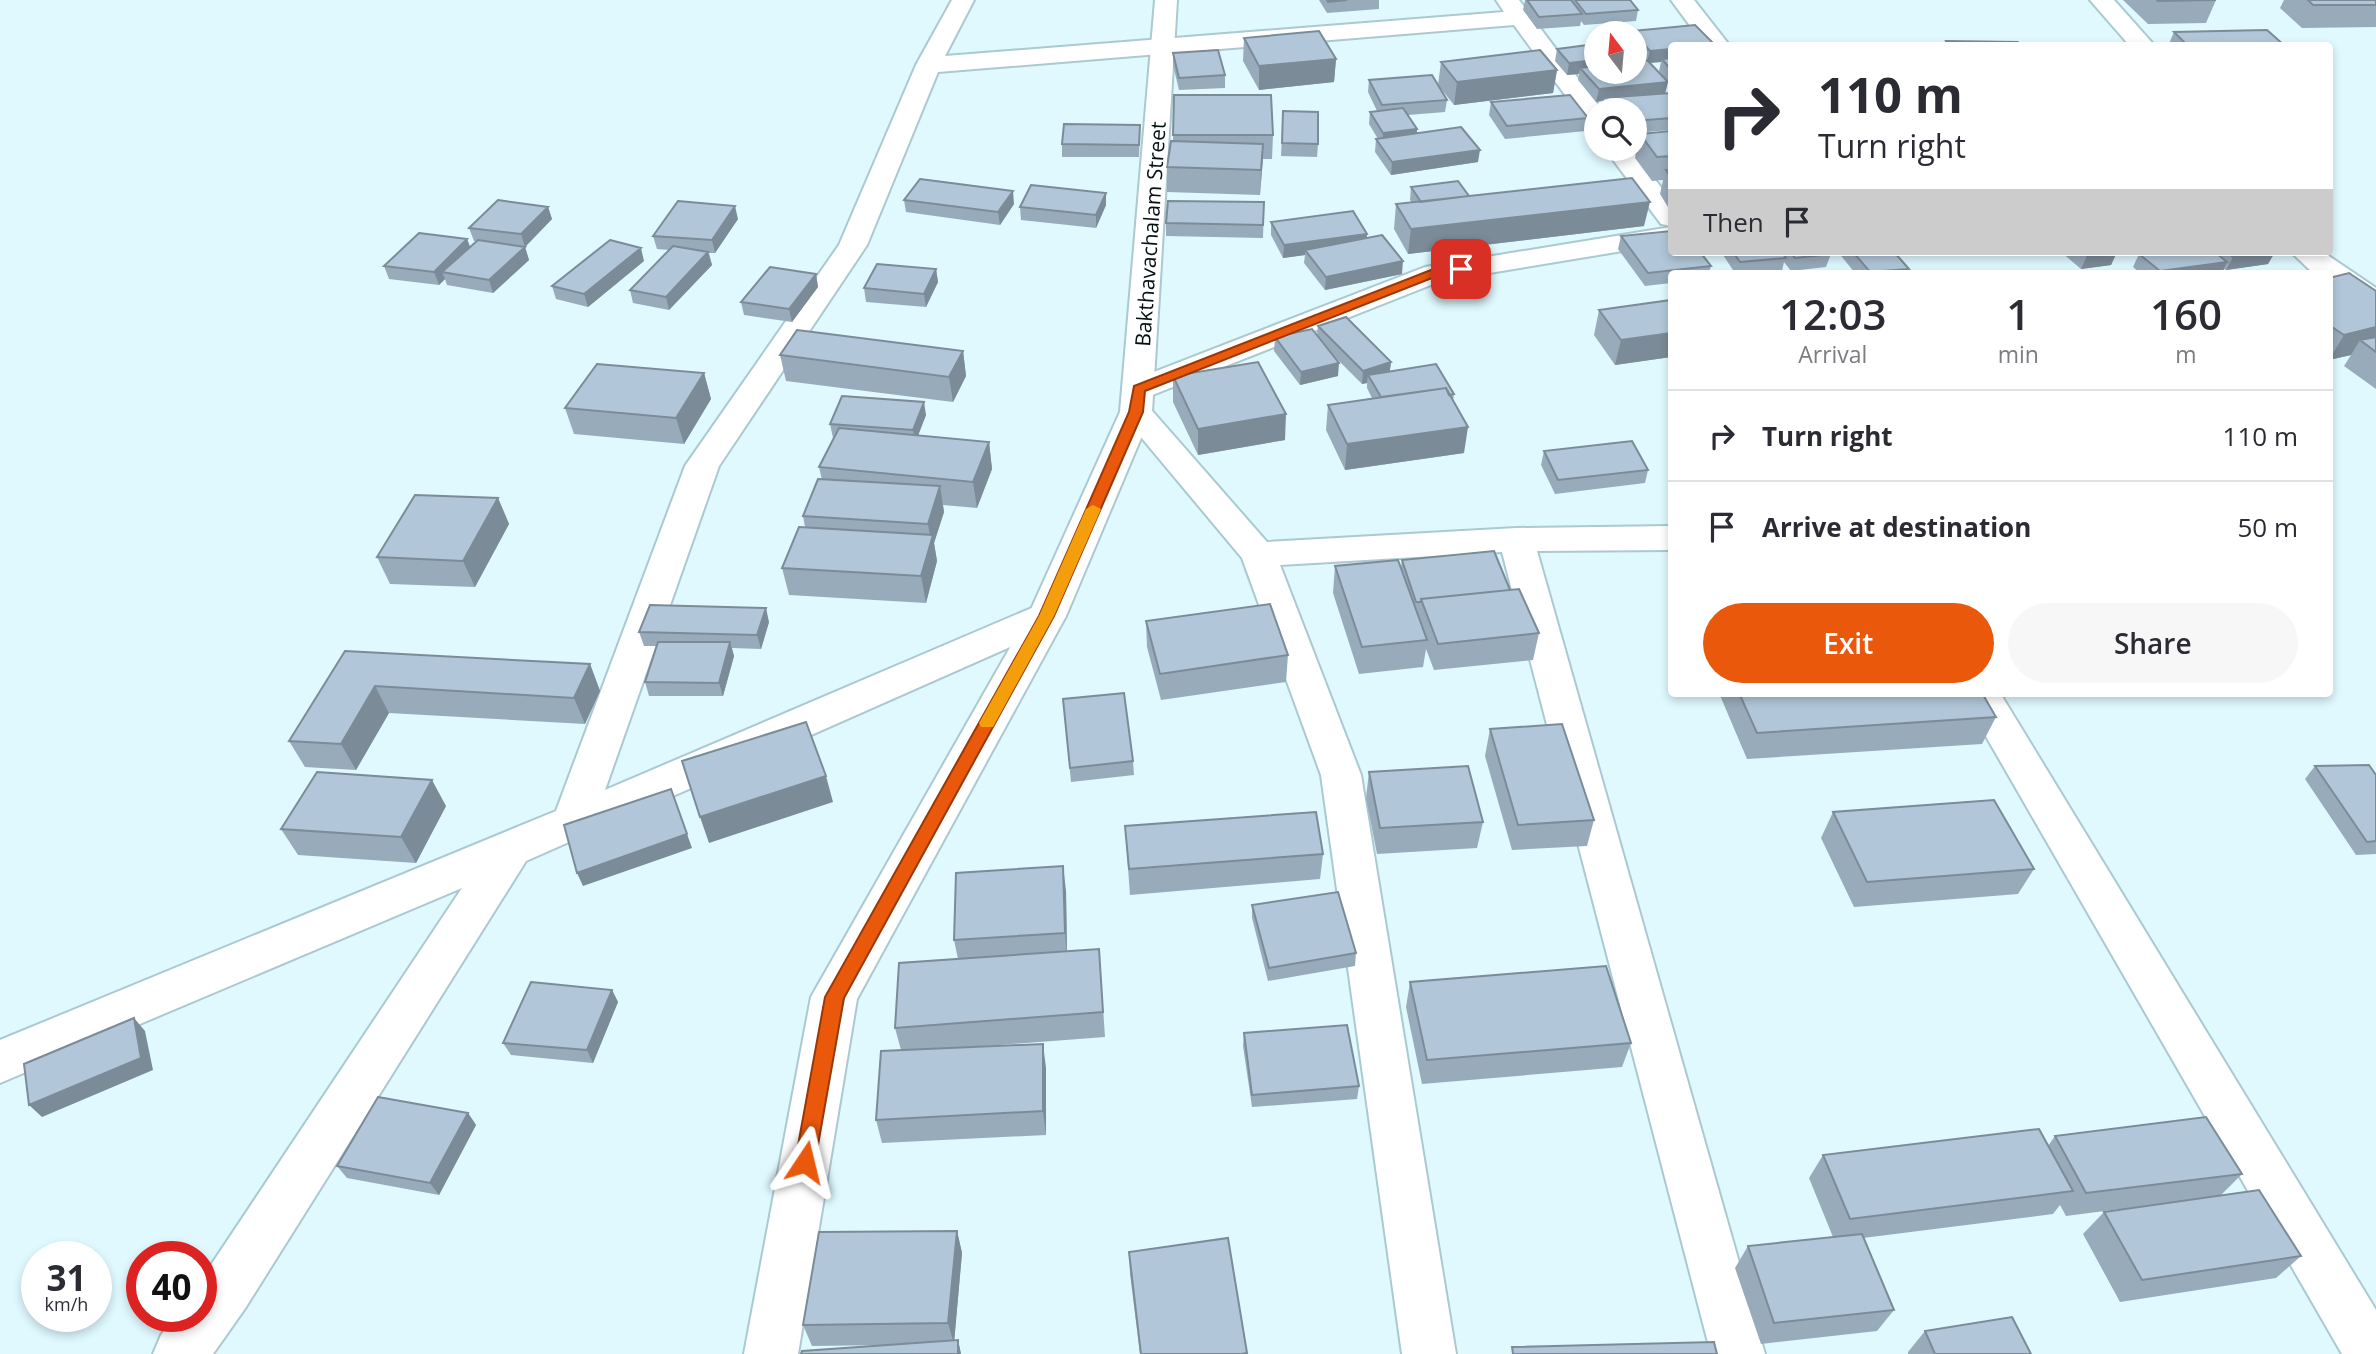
<!DOCTYPE html>
<html lang="en">
<head>
<meta charset="utf-8">
<style>
  :root { --surface:#fff; --page:#f7f7f7; --text:#2b2b33; --muted:#7c7c81; --line:#e1e1e2; --accent:#ea580c }
  body { margin:0; font-family:"Open Sans",sans-serif; background:var(--page); color:var(--text); height:100vh; display:flex; flex-direction:column; font-size:26px; white-space:nowrap }
  * { box-sizing:border-box; margin:0 }
  p { font-size:23px; color:var(--muted) }
  .icon { flex:none; width:38px; height:38px; fill:none; stroke:currentColor; stroke-width:2; stroke-linecap:round; stroke-linejoin:round }
  .map { position:relative; flex:1; overflow:hidden }
  .sheet { position:absolute; left:1668px; top:270px; width:665px; height:427px; display:flex; flex-direction:column; background:var(--surface); border-radius:7px; box-shadow:0 4px 10px #0003 }
  .sheet>* { flex:none }
  .banner { position:absolute; left:1668px; top:42px; width:665px; height:214px; border-radius:7px; box-shadow:0 4px 10px #0003; background:#fff; color:var(--text); overflow:hidden }
  .needle { width:46px; rotate:344deg }
  .controls { position:absolute; left:1584px; top:21px; display:grid; gap:14px }
  .controls a { display:grid; place-items:center; width:63px; height:63px; border-radius:50%; background:var(--surface); box-shadow:0 4px 10px #0003; font-size:35px }
  .speed { position:absolute; left:21px; top:1241px; display:flex; gap:14px; font-size:35px; font-weight:700; text-align:center }
  .speed>* { display:grid; place-content:center; width:91px; height:91px; border-radius:50%; background:var(--surface); box-shadow:0 4px 10px #0003; line-height:1 }
  .speed small { font-size:18px; font-weight:400 }
  .speed .limit { border:10px solid #d22; background:#fff; color:#111 }
  .pin { position:absolute; display:grid; place-items:center; width:60px; height:60px; color:#fff; margin:-30px; border-radius:14px; box-shadow:0 4px 10px #0006 }
  .me { position:absolute; width:77px; margin:-38px; rotate:10deg; stroke-linejoin:round; filter:drop-shadow(0 0 5px #0008) }
  .turn { display:flex; align-items:center; gap:24px; height:147px; padding:0 35px; font-size:32px }
  .turn .icon { width:91px; height:91px; stroke-width:2.5 }
  .turn b { display:block; font-size:49px; line-height:60px }
  .then { display:flex; align-items:center; height:66px; padding:0 35px; background:#0003; gap:14px; font-size:26px }
  .eta { display:flex; justify-content:space-evenly; align-items:center; height:119px; text-align:center }
  .eta b { font-size:42px; font-weight:600; line-height:49px }
  .cta { display:flex; gap:14px; margin-top:auto; padding:14px 35px }
  .cta a { flex:1; height:80px; border-radius:42px; background:var(--accent); color:#fff; font-size:28px; font-weight:600; line-height:80px; text-align:center }
  .cta a+a { background:var(--page); color:var(--text) }
  ul { padding:0; list-style:none }
  li { display:flex; align-items:center; gap:21px; height:91px; padding:0 35px; border-top:2px solid var(--line) }
  li div { flex:1 }
  li b { display:block; font-size:26px }
  li em { font-style:normal }
  .map>svg:first-child { display:block }
  .lines { fill:none; stroke-linecap:round; stroke-linejoin:round }
  .street-casing { stroke:#aac9d0; stroke-width:4 }
  .secondary-casing { stroke:#aac9d0; stroke-width:4 }
  .street { fill:#fff; fill-rule:evenodd }
  .secondary { fill:#fff; fill-rule:evenodd }
  .wall { fill:#98abbb }
  .shaded-wall { fill:#7c8b98 }
  .building { fill:#b1c7d9; stroke:#7c8b98; stroke-width:2 }
  .route { fill:#ea580c; stroke:#983908; stroke-width:2 }
  .slow { fill:#f59e0b }
  .labels { text-anchor:middle; dominant-baseline:central; stroke-width:7; stroke-linejoin:round; paint-order:stroke }
  .street-label { font-size:21px; fill:#061113; stroke:#fff }
</style>
</head>
<body>
<div class="map">
<svg width="2376" height="1354" viewBox="0 0 2376 1354">
  <rect width="100%" height="100%" fill="#dff9ff"/>
  <g class="lines">
    <defs>
      <path id="street" d="M952 0H974L945 56 1504 12 1496 0H1519L1602 110H1596V128L1587 125 1514 25 938 72 867 245 719 466 605 790 1034 607 1047 603 1060 607 1066 616 1060 625 526 861 246 1307 213 1354H153L161 1335 175 1316H201V1280L462 888 0 1083V1040L556 811 685 466 839 245 916 65Z
        M1671 0H1694L1730 46H1705Z
        M2090 0H2114L2155 46H2130Z
        M1605 149H1631L1671 200V226L1661 224Z
        M1671 227V243L1441 281 1150 396 1139 399 1128 396 1123 389 1128 382 1425 267Z
        M2291 252H2323L2376 288V310L2365 307 2329 285V273H2313Z
        M1136 402 1147 405 1267 542 1516 528 1671 526V550L1537 551 1765 1354H1711L1502 552 1280 565 1361 775 1456 1354H1402L1321 775 1242 558 1120 412 1125 405Z
        M1961 693H2000L2376 1310V1354H2342Z"/>
      <path id="secondary" d="M1155 0H1177L1152 412 1066 616 857 999 798 1354H744L811 997 1028 616 1120 412Z"/>
    </defs>
    <use href="#street" class="street-casing"/>
    <use href="#secondary" class="secondary-casing"/>
    <use href="#street" class="street"/>
    <use href="#secondary" class="secondary"/>
  </g>
  <path class="wall" d="M1319 0H1379V9L1327 13Z
    M1525 0H1630L1638 10 1636 21 1584 25 1581 21 1580 26 1537 29 1523 10Z
    M2123 0H2216L2206 23 2148 24Z
    M2284 0H2376V27L2302 28 2280 8Z
    M1632 31 1715 45 1671 46V86L1659 71 1661 62 1650 63 1665 94 1671 93V130L1634 133V110H1599L1601 101 1596 102 1578 80 1579 74 1567 75 1555 61 1557 49 1596 72 1645 61 1634 49V33H1631Z
    M2174 32 2285 46H2168Z
    M1244 38 1336 59 1334 82 1259 90 1243 61Z
    M1173 53 1225 75V88L1179 90 1173 65Z
    M1441 62 1557 70 1553 93 1454 105 1438 85Z
    M1369 80 1447 100 1445 112 1408 115 1417 129V133L1478 162 1391 175 1375 152 1376 139H1378L1369 124 1370 112 1377 111 1368 92Z
    M1174 95 1273 135 1272 159H1263L1260 195 1167 192V167L1173 141Z
    M1491 102 1588 118 1586 131 1505 139 1489 115Z
    M1283 111 1318 144 1317 157 1281 156Z
    M1140 125 1139 157H1062V144Z
    M1671 131V212L1660 194 1663 180 1652 181 1635 158 1640 134Z
    M1411 187 1469 196 1644 226 1408 254 1394 229 1396 204 1412 203 1410 200Z
    M904 200 1014 204 1000 225 906 212Z
    M1264 202 1263 238 1166 236V223Z
    M1106 205 1096 228 1021 220 1020 207Z
    M548 207 552 219 525 247 529 260 493 293 447 285 445 279 439 285 389 279 384 266 467 239 470 247 477 241H474L469 228Z
    M738 219 715 253H709L712 265 669 310 633 303 630 290 669 250 657 249 653 236Z
    M1271 222 1367 234V238L1402 274 1325 290 1304 263 1305 255 1283 258 1271 235Z
    M1621 236 1711 266 1709 273H1671V283L1645 286 1618 249Z
    M1721 252H1829L1831 254 1826 267 1791 271 1784 262 1782 271 1756 273H1735Z
    M1838 252H1894L1909 269 1908 273H1855Z
    M2061 252H2117L2111 265 2081 269Z
    M2153 252H2275L2268 264 2226 270 2224 269 2222 273H2140L2133 267 2139 254Z
    M644 261 588 307 556 299 552 286Z
    M936 269 938 282 926 307 866 302 864 288Z
    M816 274 818 287 792 322 744 315 741 302Z
    M2329 278 2376 291V389L2344 366 2351 355 2329 360Z
    M1671 300V357L1615 365 1594 335 1599 310Z
    M1318 326 1391 362 1390 371 1454 394 1453 401 1464 453 1345 470 1326 430 1328 405 1372 398 1367 388V383L1362 384 1334 356 1338 376 1300 385 1274 351 1275 337 1317 335Z
    M963 351 966 376 953 402 786 381 780 355Z
    M704 373 711 399 684 444 574 434 565 408Z
    M1173 376 1285 440 1198 455 1173 402Z
    M926 415 918 436 989 442 992 469 977 508 943 505 944 512 934 543 937 561 926 603 789 595 782 568 805 527 803 516 822 480 819 467 834 438H833L830 424Z
    M1544 451 1648 470 1645 483 1555 494 1541 465Z
    M498 498 509 524 475 587 390 584 377 557Z
    M1402 560 1510 590 1539 633 1533 660 1434 670 1426 649 1423 667 1359 674 1333 593 1335 566 1401 567Z
    M1146 621 1288 655 1286 682 1161 700 1147 647Z
    M769 622 761 649 732 648 734 656 723 696H649L645 682 657 646H644L639 632Z
    M345 651 590 664 600 691 585 724 389 713 356 770 305 767 289 741Z
    M1719 693H1982L1996 717 1982 744 1747 759Z
    M1063 699 1133 761 1134 775 1071 782Z
    M1490 729 1594 820 1587 846 1512 850 1485 756Z
    M2315 766 2376 775V854L2356 855 2305 779Z
    M1369 772 1483 822 1477 848 1377 854 1366 798Z
    M446 806 416 863 298 855 281 829Z
    M1833 812 2034 869 2018 894 1854 907 1821 838Z
    M1125 826 1323 854 1320 879 1130 895Z
    M1066 891 1067 951 1099 949 1105 1037 972 1047 1046 1068V1135L882 1143 876 1120 901 1050 895 1028 958 959 954 940Z
    M1252 905 1356 953 1355 966 1268 981 1252 918Z
    M1410 982 1631 1043 1622 1067 1422 1084 1406 1007Z
    M612 990 618 1002 593 1063 511 1055 503 1043Z
    M1244 1033 1359 1086 1357 1099 1252 1107 1243 1046Z
    M468 1113 476 1125 439 1195 347 1178 337 1166Z
    M2055 1136 2242 1174 2221 1195 2301 1256 2276 1278 2120 1302 2083 1234 2104 1212 2120 1209 2066 1216 2060 1205 2053 1214 1863 1238 1894 1310 1877 1331 1761 1344 1735 1268 1748 1246 1833 1237 1809 1178 1823 1155 2048 1146Z
    M957 1231 962 1253 954 1341 958 1340 961 1354H801L891 1345 812 1346 803 1325Z
    M1129 1252 1247 1353V1354H1140L1130 1274Z
    M1925 1331 2031 1354H1908V1352Z"/>
  <path class="shaded-wall" d="M1671 49V61L1662 59 1661 62 1647 63 1650 51Z
    M1336 59 1334 82 1259 90V66Z
    M1596 60V72L1580 68 1579 74 1567 75 1569 63Z
    M1557 70 1553 93 1454 105 1457 82Z
    M1668 82 1665 94 1602 98 1601 101 1596 102 1599 89Z
    M1417 129 1416 142 1382 145 1383 133Z
    M1263 144 1262 168 1260 195 1261 170Z
    M1480 150 1478 162 1391 175 1392 162Z
    M1013 191 1014 204 1000 225 998 212Z
    M1106 193V205L1096 228V215Z
    M1650 202 1644 226 1408 254 1411 229Z
    M735 206 738 219 715 253 712 240Z
    M548 207 552 219 525 247 521 234Z
    M1367 234 1366 247 1305 250V255L1283 258 1284 245Z
    M467 239 472 252 442 272 445 279 439 285 434 272Z
    M525 247 529 260 493 293 489 280Z
    M641 248 644 261 588 307 584 294Z
    M708 252 712 265 669 310 666 297Z
    M2117 252 2111 265 2081 269 2087 256Z
    M2268 252H2275L2268 264 2226 270 2233 257Z
    M1403 261 1402 274 1325 290 1326 277Z
    M2227 262 2222 273H2159L2160 271Z
    M936 269 938 282 926 307 924 294Z
    M816 274 818 287 792 322 789 309Z
    M2376 327V349L2360 340 2351 355 2329 360 2344 335Z
    M1671 333V357L1615 365 1621 340Z
    M963 351 966 376 953 402 949 377Z
    M1391 362 1389 376 1368 375 1367 383 1362 384 1363 371Z
    M1339 363 1338 376 1300 385 1301 372Z
    M704 373 711 399 684 444 676 418Z
    M924 402 926 415 915 443 913 430Z
    M1286 414 1285 440 1198 455V429Z
    M1468 427 1464 453 1345 470 1347 444Z
    M989 442 992 469 977 508 973 482Z
    M940 486 944 512 934 543 937 561 926 603 921 576 931 542 928 524Z
    M498 498 509 524 475 587 463 561Z
    M766 608 769 622 761 649 757 635Z
    M730 642 734 656 723 696 719 683Z
    M590 664 600 691 585 724 574 698Z
    M375 686 389 713 356 770 341 744Z
    M826 776 833 802 709 843 700 817Z
    M432 780 446 806 416 863 401 837Z
    M671 789 692 848 583 886 577 873Z
    M1063 866 1066 891 1067 958 1065 933Z
    M612 990 618 1002 593 1063 587 1050Z
    M134 1018 145 1031 153 1070 42 1117 29 1105Z
    M1043 1044 1046 1068V1135L1043 1111Z
    M468 1113 476 1125 439 1195 430 1183Z
    M957 1231 962 1253 954 1344 948 1323Z
    M958 1340 961 1354H958Z"/>
  <path class="building" d="M1327 0H1347L1328 2Z
    M1527 0H1571L1582 14 1539 17Z
    M1575 0H1630L1638 10 1586 14Z
    M2157 0H2216L2158 1Z
    M2308 0H2376V5H2313Z
    M1695 25 1715 45 1671 46V49L1650 51 1632 31Z
    M2267 30 2285 46H2188L2174 32Z
    M1319 31 1336 59 1259 66 1244 38Z
    M1946 41 2018 42 2020 46H1949Z
    M2032 43H2106L2108 46H2034Z
    M1596 44V60L1569 63 1557 49Z
    M1218 50 1225 75 1179 78 1173 53Z
    M1540 50 1557 70 1457 82 1441 62Z
    M1671 58V70L1662 59Z
    M1647 60 1668 82 1599 89 1580 68 1596 66V72H1634V62Z
    M1432 75 1447 100 1382 105 1369 80Z
    M1671 93V118L1634 121V110H1610L1602 98Z
    M1174 95H1271L1273 135H1173Z
    M1570 95 1588 118 1507 126 1491 102Z
    M1403 108 1417 129 1383 133 1370 112Z
    M1283 111 1318 112V144L1282 143Z
    M1064 124 1140 125 1139 145 1062 144Z
    M1461 127 1480 150 1392 162 1376 139Z
    M1671 131V156L1657 157 1640 134Z
    M1171 141 1263 144 1261 170 1167 167Z
    M1666 170H1671V178Z
    M1632 178 1650 202 1411 229 1396 204Z
    M920 179 1013 191 998 212 904 200Z
    M1458 181 1469 196 1421 202 1411 187Z
    M1031 185 1106 193 1096 215 1020 207Z
    M498 200 548 207 521 234 469 228Z
    M678 201 735 206 712 240 653 236Z
    M1168 201 1264 202 1263 225 1166 223Z
    M1353 211 1367 234 1284 245 1271 222Z
    M1671 231V252H1700L1711 266 1648 273 1621 236Z
    M419 233 467 239 434 272 384 266Z
    M1382 235 1403 261 1326 277 1305 250Z
    M478 240 525 247 489 280 442 272Z
    M610 240 641 248 584 294 552 286Z
    M673 246 708 252 666 297 630 290Z
    M1733 252H1782L1786 258 1740 262Z
    M1790 252H1829L1831 254 1795 258Z
    M1853 252H1894L1909 269 1870 272Z
    M2082 252H2115L2087 256Z
    M2153 252H2215L2227 262 2160 271 2139 254Z
    M2226 252H2268L2233 257Z
    M877 264 936 269 924 294 864 288Z
    M770 267 816 274 789 309 741 302Z
    M2349 273 2376 291V327L2344 335 2329 325V278Z
    M1671 300V333L1621 340 1599 310Z
    M1346 317 1391 362 1363 371 1318 326Z
    M1312 329 1339 363 1301 372 1275 337Z
    M797 330 963 351 949 377 780 355Z
    M2376 337V352L2360 340Z
    M1258 362 1286 414 1198 429 1173 376Z
    M597 364 704 373 676 418 565 408Z
    M1436 364 1454 394 1449 395 1446 388 1381 397 1368 375Z
    M1446 388 1468 427 1347 444 1328 405Z
    M842 396 924 402 913 430 830 424Z
    M839 428 989 442 973 482 819 467Z
    M1632 441 1648 470 1558 480 1544 451Z
    M818 479 940 486 928 524 803 516Z
    M415 495 498 498 463 561 377 557Z
    M799 527 933 535 921 576 782 568Z
    M1494 551 1510 590 1421 599V602H1416L1402 560Z
    M1398 560 1427 640 1362 647 1335 566Z
    M1519 589 1539 633 1438 644 1421 599Z
    M1270 604 1288 655 1160 674 1146 621Z
    M650 605 766 608 757 635 639 632Z
    M658 642H730L719 683 645 682Z
    M345 651 590 664 574 698 375 686 341 744 289 741Z
    M1124 693 1133 761 1070 768 1063 699Z
    M1739 693H1982L1996 717 1757 733Z
    M806 722 826 776 700 817 682 761Z
    M1562 724 1594 820 1518 825 1490 729Z
    M2369 765 2376 775V841L2367 842 2315 766Z
    M1468 766 1483 822 1380 828 1369 772Z
    M317 772 432 780 401 837 281 829Z
    M671 789 687 834 577 873 564 825Z
    M1994 800 2034 869 1867 882 1833 812Z
    M1316 812 1323 854 1129 869 1125 826Z
    M1063 866 1065 933 954 940 956 873Z
    M1338 892 1356 953 1269 968 1252 905Z
    M1099 949 1103 1012 895 1028 899 963Z
    M1606 966 1631 1043 1427 1060 1410 982Z
    M531 982 612 990 587 1050 503 1043Z
    M134 1018 141 1058 29 1105 24 1064Z
    M1347 1025 1359 1086 1252 1095 1244 1033Z
    M1043 1044V1111L876 1120 881 1051Z
    M378 1097 468 1113 430 1183 337 1166Z
    M2206 1117 2242 1174 2086 1193 2055 1136Z
    M2039 1129 2073 1191 1850 1219 1823 1155Z
    M2259 1190 2301 1256 2142 1280 2104 1212Z
    M957 1231 948 1323 803 1325 819 1232Z
    M1862 1234 1894 1310 1774 1323 1748 1246Z
    M1228 1238 1247 1353 1241 1354H1141L1129 1252Z
    M2012 1317 2031 1354H1935L1925 1331Z
    M958 1340V1354H801L802 1351Z
    M1714 1342 1717 1354H1513L1512 1347Z"/>
  <path class="route" d="M1461 265 1465 266V271L1437 276 1145 391 1143 412 1054 616 844 998 815 1162 812 1169 805 1171 798 1169 795 1162 825 997 1039 616 1129 412 1134 386 1431 270Z"/>
  <path class="slow" d="M1093 505 1101 509 1054 616 993 727H981L979 723 1039 616 1086 509Z"/>
  <g class="labels">
    <g class="street-label">
      <text transform="translate(1150 234) rotate(-86)">Bakthavachalam Street</text>
    </g>
  </g>
</svg>
<div class="controls">
<a><svg class="needle" viewBox="-14 -14 28 28"><path d="M0-13l5 13h-10z" fill="#e53935"/><path d="M0 13l5-13h-10z" fill="#7c7c81"/></svg></a>
<a><svg class="icon" aria-label="search" viewBox="0 0 24 24"><circle cx="10" cy="10" r="6"/><path d="M15 15l6 6"/></svg></a>
</div>
<div class="speed"><div>31<small>km/h</small></div><div class="limit">40</div></div>
<div class="pin" style="left:1461px;top:269px;background:#d93025"><svg class="icon" aria-label="arrive" viewBox="0 0 24 24"><path d="M6 21V4h12l-3 4 3 4H6"/></svg></div>
<svg class="me" style="left:805px;top:1162px" viewBox="-20 -20 40 40"><path d="M0-17L14 15 0 8-14 15z" fill="#ea580c" stroke="#fff" stroke-width="4"/></svg>
<div class="banner">
<div class="turn"><svg class="icon" aria-label="right" viewBox="0 0 24 24"><path d="M7 20v-9h11M14 6l5 5-5 5"/></svg><div><b>110 m</b>Turn right</div></div>
<div class="then">Then<svg class="icon" aria-label="arrive" viewBox="0 0 24 24"><path d="M6 21V4h12l-3 4 3 4H6"/></svg></div>
</div>
<section class="sheet">
<div class="eta">
<div><b>12:03</b><p>Arrival</p></div>
<div><b>1</b><p>min</p></div>
<div><b>160</b><p>m</p></div>
</div>
<ul>
<li><svg class="icon" aria-label="right" viewBox="0 0 24 24"><path d="M7 20v-9h11M14 6l5 5-5 5"/></svg><div><b>Turn right</b></div><em>110 m</em></li>
<li><svg class="icon" aria-label="arrive" viewBox="0 0 24 24"><path d="M6 21V4h12l-3 4 3 4H6"/></svg><div><b>Arrive at destination</b></div><em>50 m</em></li>
</ul>
<div class="cta"><a>Exit</a><a>Share</a></div>
</section>
</div>
</body>
</html>
